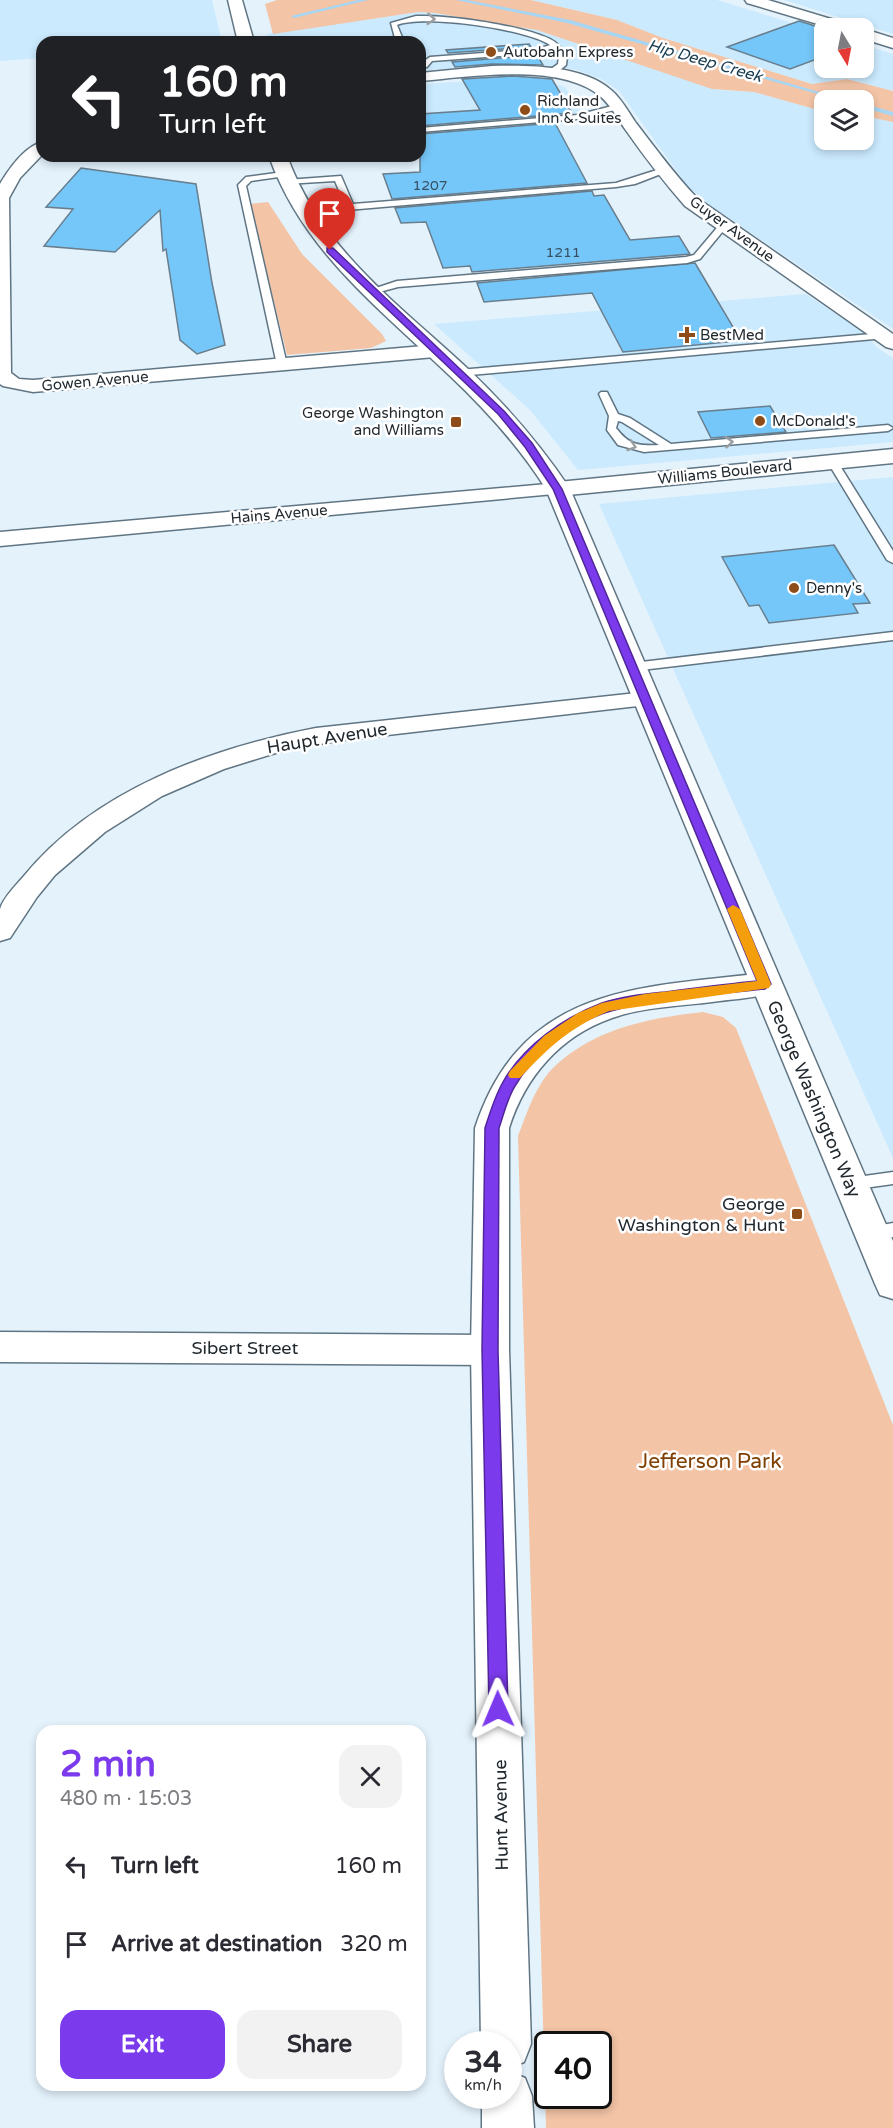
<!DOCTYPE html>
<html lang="en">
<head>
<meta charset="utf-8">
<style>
  :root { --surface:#fff; --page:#f2f2f3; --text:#2b2b33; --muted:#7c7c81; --accent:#7c3aed }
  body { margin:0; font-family:"Varela Round",sans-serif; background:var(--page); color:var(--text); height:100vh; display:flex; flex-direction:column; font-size:22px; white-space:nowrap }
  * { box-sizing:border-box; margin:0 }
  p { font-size:20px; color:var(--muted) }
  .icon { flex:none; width:33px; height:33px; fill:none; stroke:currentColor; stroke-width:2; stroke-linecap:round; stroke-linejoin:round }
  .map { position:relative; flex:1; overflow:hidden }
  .details { position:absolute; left:36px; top:1725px; width:390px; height:366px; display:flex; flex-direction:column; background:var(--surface); border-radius:18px; box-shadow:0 3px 9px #0003 }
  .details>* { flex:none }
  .banner { position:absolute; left:36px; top:36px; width:390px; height:126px; border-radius:18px; box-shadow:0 3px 9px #0003; background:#202124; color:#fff; overflow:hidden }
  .needle { width:39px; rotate:170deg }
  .tools { position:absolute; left:814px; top:18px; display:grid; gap:12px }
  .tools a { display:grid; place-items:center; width:60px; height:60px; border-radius:12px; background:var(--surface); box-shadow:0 3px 9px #0003; font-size:30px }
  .speed { position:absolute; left:444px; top:2031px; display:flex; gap:12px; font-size:30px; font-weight:700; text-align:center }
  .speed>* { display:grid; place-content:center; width:78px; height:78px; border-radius:50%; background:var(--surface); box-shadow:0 3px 9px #0003; line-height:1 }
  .speed small { font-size:15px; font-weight:400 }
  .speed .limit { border:3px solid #111; border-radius:9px; background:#fff; color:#111 }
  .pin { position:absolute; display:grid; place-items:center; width:51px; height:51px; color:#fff; margin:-62px -26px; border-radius:50% 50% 50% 0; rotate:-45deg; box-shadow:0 0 6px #0007 }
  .pin .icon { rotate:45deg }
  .me { position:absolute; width:66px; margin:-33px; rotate:359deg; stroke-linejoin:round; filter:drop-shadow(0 0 4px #0008) }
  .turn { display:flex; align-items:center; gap:21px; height:126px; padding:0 24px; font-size:27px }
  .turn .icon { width:78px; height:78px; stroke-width:2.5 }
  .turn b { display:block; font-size:42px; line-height:51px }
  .round { display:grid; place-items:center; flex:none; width:63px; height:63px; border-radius:18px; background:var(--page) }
  .headline { display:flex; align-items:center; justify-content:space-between; height:102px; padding:0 24px }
  h1 { font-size:36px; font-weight:800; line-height:45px; color:var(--accent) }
  .action { display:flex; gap:12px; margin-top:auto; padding:12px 24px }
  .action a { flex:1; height:69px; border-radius:18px; background:var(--accent); color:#fff; font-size:24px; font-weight:800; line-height:69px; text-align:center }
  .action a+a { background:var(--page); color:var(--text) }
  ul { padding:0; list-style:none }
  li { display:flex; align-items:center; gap:18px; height:78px; padding:0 24px }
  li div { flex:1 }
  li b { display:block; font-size:22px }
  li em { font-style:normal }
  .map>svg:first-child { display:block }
  .built { fill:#cbeafe }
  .green { fill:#f3c4a6; fill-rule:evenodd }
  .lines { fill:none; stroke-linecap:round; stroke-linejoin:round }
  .stream { fill:#a7d5f4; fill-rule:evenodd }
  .building { fill:#76c7f9; stroke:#697e8d; stroke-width:1.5 }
  .service-casing { stroke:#607583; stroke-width:3 }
  .minor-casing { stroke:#607583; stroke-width:3 }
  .tertiary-casing { stroke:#607583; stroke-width:3 }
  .primary-casing { stroke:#607583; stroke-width:3 }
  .service { fill:#fff; fill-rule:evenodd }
  .minor { fill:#fff; fill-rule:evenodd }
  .tertiary { fill:#fff; fill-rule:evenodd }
  .primary { fill:#fff; fill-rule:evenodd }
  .oneway { stroke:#9b9fa1 }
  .route { fill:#7c3aed; stroke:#51269a; stroke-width:1.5 }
  .slow { fill:#f59e0b }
  .poi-dot { fill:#8d4c18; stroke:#fff; stroke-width:2 }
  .labels { text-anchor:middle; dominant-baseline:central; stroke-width:5; stroke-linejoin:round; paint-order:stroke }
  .far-number-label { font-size:14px; fill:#365062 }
  .far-poi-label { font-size:15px; fill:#21292f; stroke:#fff; text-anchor:start }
  .far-street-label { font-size:15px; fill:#21292f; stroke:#fff }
  .far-water-label { font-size:16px; font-style:italic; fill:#183b50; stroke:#fff }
  .street-label { font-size:18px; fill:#21292f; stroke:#fff }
  .poi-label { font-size:18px; fill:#21292f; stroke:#fff; text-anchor:end }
  .near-park-label { font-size:21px; fill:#814003; stroke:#fff }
</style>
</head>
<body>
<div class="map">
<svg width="893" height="2128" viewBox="0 0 893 2128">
  <rect width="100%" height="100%" fill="#e4f2fc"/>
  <path class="built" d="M0 0H212L222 42H42V58L0 61Z
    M531 0H717L825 33V68H864V45L893 54V91L847 79 812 84 663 38 617 20Z
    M784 0H893V34Z
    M418 12 435 13 537 30 719 90 754 92 825 112V140H864V116L893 122V329L711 206 688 187 619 91 601 79 577 70 543 65H502L420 71V42H270L267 34Z
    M512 79H541L565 87 585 117 420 128V84Z
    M806 294 864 333 878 348 893 358V442L578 470 530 410 434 324Z
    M893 477V1158L599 504Z"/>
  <path class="green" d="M277 0H531L617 20 663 38 812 84 847 79 893 91V122L864 116V100H825V112L754 92 712 89 537 30 435 13 418 12 273 34 265 4Z
    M268 202 302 254 382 334 386 341 371 348 287 355 250 204Z
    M703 1012 723 1017 736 1028 893 1425V2128H546L518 1136C527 1113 536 1084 554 1067 595 1028 650 1018 703 1012ZM548 2044H598V2096H548Z"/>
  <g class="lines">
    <path class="stream" d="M358 0H368L294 18 291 16Z
      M456 0H467L570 20 847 100H839L567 23Z
      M864 104 893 112V116L864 108Z"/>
  </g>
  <path class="building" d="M799 21 825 29V56L790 69 727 47Z
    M529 44 531 47 448 53 446 50Z
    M537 55 543 65 492 64 455 67 452 62Z
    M513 76 552 79 572 113 420 126V114L480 110 462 79Z
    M555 123 587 183 392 199 383 174 420 172V134Z
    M81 168 196 184 212 283 225 345 197 354 180 340 166 249 163 251 160 210 115 252 44 246 73 209 46 207Z
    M592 191 594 196 604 195 630 240 679 236 690 254 472 272 470 266 443 268 426 222 401 223 395 208Z
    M695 263 739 337 725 338 728 342 623 352 592 293 484 302 477 283Z
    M770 406 786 432 711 438 698 412Z
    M834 545 870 603 853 604 858 613 769 623 759 605 749 606 722 557Z"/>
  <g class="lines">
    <defs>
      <path id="service" d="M416 16C450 15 519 25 550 39 558 43 562 49 567 56L566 65 554 75H548V71L558 64 559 56 554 49 539 53 432 61 427 67H421V63L430 57 538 49 550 45C527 29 423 14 397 25L404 42H396L391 23Z
        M616 105H619V109L577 119 420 132V128L577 115Z
        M663 168H666V172L635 184 616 187 301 214 297 211 298 209 345 205 335 181 286 184 282 182 286 180 341 176 353 204 616 183Z
        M283 172H286V176L251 181 246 186 287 365 282 368 277 365 238 185 246 177Z
        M721 223 728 225 700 259 687 263 398 287 372 294 367 291 397 281 686 257 694 255Z
        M883 333 886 334V338L459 376 454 373 459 370Z
        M601 392H607L618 414 630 418 671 444 888 425 893 428 888 431 644 452 618 445 607 430 609 416 599 394ZM618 421 622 422 659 445C638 446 629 445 616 428Z
        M832 458 837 461 893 551V563L887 560 827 461Z
        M893 632V640L633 671 627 667 633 663Z
        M893 1172V1184L850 1190 844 1189 842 1184 844 1179 850 1178Z
        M893 1223V1237L871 1240 865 1238 863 1233 865 1228Z"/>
      <path id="minor" d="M492 66C527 65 583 65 611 90 621 98 629 113 636 123 656 149 675 175 697 198L893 334V349L886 347 685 206C663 181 644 156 625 129 618 119 610 104 600 96 560 62 469 77 420 81V73Z
        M42 142V155L20 178 9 198 11 373 19 379 33 380 435 345 442 347 444 351 442 355 435 357 33 392 3 386 0 384V184C9 169 24 147 42 142Z
        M558 483 565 485 569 489 565 493 0 546V532Z
        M646 692 655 694 658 699 655 704 336 741 282 751 224 769 162 796 105 832 55 875 37 897 10 938 0 941C0 932 0 918 0 909 3 898 17 884 24 876 94 790 211 748 316 728Z
        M0 1332 490 1335 502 1339 507 1350 502 1361 490 1365 0 1362Z"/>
      <path id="tertiary" d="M893 449V463L558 496 550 494 546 489 550 484 558 482Z
        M765 973 776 976 781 984 776 992C756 998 734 999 712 1002 680 1006 643 1007 612 1018 560 1036 525 1077 509 1128V1350L531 2044 524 2062 508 2068V2044H481L471 1350 475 1128C522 985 638 988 765 973Z
        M508 2071 525 2078 532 2096 534 2128H482V2096H508Z"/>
      <path id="primary" d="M228 0H242L254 42H238Z
        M745 0H768L851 25 854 28H831L747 3Z
        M864 29 893 38V48L864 39Z
        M269 156H287C321 249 397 303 467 368 506 405 540 444 570 489L893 1241V1299L880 1295 875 1284 546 489C519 446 486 410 449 375 380 309 302 250 269 156Z"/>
    </defs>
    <use href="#service" class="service-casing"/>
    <use href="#minor" class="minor-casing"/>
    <use href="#tertiary" class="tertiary-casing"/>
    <use href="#primary" class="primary-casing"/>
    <use href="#service" class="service"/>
    <use href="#minor" class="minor"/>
    <use href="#tertiary" class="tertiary"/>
    <use href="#primary" class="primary"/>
  </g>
  <defs><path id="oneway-chevron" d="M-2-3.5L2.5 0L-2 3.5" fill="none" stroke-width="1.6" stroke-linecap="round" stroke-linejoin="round" transform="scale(1.5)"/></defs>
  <g class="oneway">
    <use href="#oneway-chevron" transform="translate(431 19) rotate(4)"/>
    <use href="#oneway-chevron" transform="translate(729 442) rotate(-5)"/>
    <use href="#oneway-chevron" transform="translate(632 446) rotate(17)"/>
  </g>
  <path class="route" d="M327 248H333L504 411 532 443 562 489 771 984 765 989C714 995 660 997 611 1011 576 1020 533 1055 515 1086 507 1099 504 1114 499 1128L498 1350 508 1709 505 1716 498 1718 492 1716 489 1709 482 1350 485 1128C490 1112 495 1096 503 1082 523 1046 564 1017 602 1003 622 996 645 994 665 992 696 988 726 984 757 981L553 489 525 447 498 414 327 252Z"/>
  <path class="slow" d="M733 905 740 909 771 984 769 988 609 1011C569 1028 549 1047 520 1078H510L508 1075 510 1071 544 1036 578 1013 602 1003 645 994 757 981 727 909Z"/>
  <g class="poi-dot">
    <circle cx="491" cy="52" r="6"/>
    <circle cx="525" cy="110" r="6"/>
    <path d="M684 326h6v6h6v6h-6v6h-6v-6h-6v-6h6z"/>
    <circle cx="760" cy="421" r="6"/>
    <rect x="450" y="416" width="12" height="12" rx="3"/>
    <circle cx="794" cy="588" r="6"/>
    <rect x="791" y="1208" width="12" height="12" rx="3"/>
  </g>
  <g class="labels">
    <g class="far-number-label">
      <text x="430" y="185">1207</text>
      <text x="563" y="252">1211</text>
    </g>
    <g class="far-poi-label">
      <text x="503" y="52">Autobahn Express</text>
      <text x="537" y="101">Richland<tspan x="537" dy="17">Inn &amp; Suites</tspan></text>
      <text x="700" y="335">BestMed</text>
      <text x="444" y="413" text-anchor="end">George Washington<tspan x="444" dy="17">and Williams</tspan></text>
      <text x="772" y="421">McDonald's</text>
      <text x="806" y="588">Denny's</text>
    </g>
    <g class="far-street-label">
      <text transform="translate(732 229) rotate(36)">Guyer Avenue</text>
      <text transform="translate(95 381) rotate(-5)">Gowen Avenue</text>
      <text transform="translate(725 472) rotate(-6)">Williams Boulevard</text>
      <text transform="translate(279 514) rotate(-5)">Hains Avenue</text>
    </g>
    <g class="far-water-label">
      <text transform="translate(705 61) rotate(16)">Hip Deep Creek</text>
    </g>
    <g class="street-label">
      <text transform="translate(327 738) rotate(-9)">Haupt Avenue</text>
      <text transform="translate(814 1099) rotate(67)">George Washington Way</text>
      <text x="245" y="1348">Sibert Street</text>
      <text transform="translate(501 1815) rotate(-91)">Hunt Avenue</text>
    </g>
    <g class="poi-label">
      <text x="785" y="1204">George<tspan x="785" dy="21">Washington &amp; Hunt</tspan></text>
    </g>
    <g class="near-park-label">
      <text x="710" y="1461">Jefferson Park</text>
    </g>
  </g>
</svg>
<div class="tools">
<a><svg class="needle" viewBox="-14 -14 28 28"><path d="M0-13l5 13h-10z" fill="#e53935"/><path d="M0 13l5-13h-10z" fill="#7c7c81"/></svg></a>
<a><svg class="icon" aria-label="layers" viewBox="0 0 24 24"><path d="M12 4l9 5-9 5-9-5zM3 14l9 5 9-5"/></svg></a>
</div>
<div class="speed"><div>34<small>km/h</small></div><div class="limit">40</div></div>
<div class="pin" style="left:330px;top:250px;background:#d93025"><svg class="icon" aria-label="arrive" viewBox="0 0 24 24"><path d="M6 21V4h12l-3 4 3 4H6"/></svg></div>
<svg class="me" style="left:498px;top:1709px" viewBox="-20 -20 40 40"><path d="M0-17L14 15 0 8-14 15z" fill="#7c3aed" stroke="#fff" stroke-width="4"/></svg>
<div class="banner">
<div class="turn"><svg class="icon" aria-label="left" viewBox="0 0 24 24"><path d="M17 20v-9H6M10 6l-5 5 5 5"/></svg><div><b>160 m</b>Turn left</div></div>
</div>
<section class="details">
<div class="headline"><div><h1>2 min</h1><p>480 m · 15:03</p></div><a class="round"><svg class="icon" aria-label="close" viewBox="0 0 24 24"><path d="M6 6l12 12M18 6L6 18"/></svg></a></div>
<ul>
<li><svg class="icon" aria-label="left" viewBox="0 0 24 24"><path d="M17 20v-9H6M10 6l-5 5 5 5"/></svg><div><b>Turn left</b></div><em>160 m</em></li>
<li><svg class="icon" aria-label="arrive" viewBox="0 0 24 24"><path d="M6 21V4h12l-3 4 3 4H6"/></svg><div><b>Arrive at destination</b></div><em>320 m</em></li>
</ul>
<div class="action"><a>Exit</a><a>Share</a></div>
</section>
</div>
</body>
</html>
